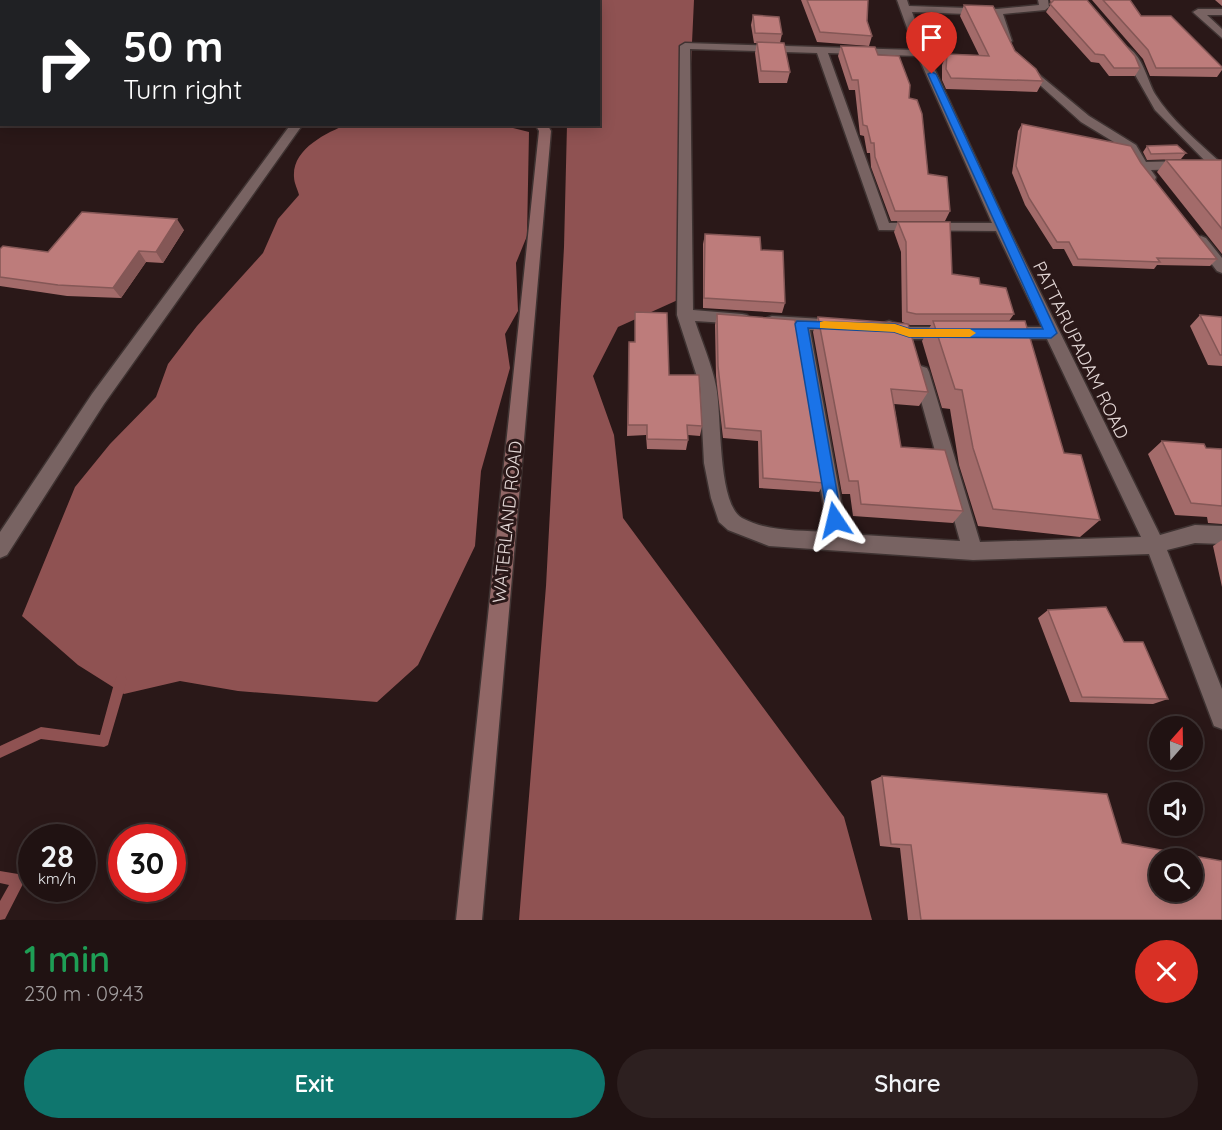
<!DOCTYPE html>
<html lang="en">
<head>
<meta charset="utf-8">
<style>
  :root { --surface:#201212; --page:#2d2020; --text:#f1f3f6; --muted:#a29e9f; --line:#3d3232; --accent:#0f766e }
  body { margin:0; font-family:Quicksand,sans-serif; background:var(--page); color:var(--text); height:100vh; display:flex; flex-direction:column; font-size:22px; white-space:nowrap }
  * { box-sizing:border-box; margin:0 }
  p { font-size:20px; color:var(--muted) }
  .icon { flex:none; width:33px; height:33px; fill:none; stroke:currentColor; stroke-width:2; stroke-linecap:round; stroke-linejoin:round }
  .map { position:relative; height:920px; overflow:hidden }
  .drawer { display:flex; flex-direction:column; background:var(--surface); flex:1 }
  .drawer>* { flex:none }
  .hud { position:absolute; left:0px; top:0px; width:600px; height:126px; box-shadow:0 3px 15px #0003,0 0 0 2px var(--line); background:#202124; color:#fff; overflow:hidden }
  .needle { width:39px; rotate:20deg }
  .controls { position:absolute; left:1149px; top:716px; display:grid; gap:12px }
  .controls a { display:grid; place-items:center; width:54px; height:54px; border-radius:50%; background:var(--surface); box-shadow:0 3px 15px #0003,0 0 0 2px var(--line); font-size:30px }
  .speed { position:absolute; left:18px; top:824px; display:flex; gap:12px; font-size:30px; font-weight:700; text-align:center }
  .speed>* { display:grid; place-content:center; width:78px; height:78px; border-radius:50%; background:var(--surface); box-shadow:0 3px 15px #0003,0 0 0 2px var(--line); line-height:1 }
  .speed small { font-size:15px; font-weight:400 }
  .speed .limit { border:9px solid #d22; background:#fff; color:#111 }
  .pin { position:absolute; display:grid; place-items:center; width:51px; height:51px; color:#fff; margin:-62px -26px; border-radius:50% 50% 50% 0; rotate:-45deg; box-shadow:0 0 6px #0007 }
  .pin .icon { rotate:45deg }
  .me { position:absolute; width:66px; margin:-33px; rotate:350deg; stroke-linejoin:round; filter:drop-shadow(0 0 4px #0008) }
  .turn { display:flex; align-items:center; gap:21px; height:126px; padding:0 24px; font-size:27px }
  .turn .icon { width:78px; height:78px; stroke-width:2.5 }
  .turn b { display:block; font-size:42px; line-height:51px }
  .round { display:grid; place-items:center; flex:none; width:63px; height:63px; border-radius:32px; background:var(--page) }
  .head { display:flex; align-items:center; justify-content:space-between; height:102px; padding:0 24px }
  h1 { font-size:36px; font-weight:600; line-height:45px; color:#1e9e55 }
  .button { display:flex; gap:12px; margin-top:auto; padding:12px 24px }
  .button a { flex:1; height:69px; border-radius:36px; background:var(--accent); color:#fff; font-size:24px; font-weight:600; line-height:69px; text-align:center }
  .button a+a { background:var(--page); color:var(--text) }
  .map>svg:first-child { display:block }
  .water { fill:#8f5252 }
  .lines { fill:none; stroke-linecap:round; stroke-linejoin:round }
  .stream { fill:#8f5252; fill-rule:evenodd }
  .street-casing { stroke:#3f3332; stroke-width:3 }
  .secondary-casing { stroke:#3f3332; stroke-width:3 }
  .street { fill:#786362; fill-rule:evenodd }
  .secondary { fill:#916766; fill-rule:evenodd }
  .wall { fill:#a36b6a }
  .shaded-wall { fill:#845756 }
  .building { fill:#bd7c7b; stroke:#845756; stroke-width:1.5; fill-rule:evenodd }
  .route { fill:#1a73e8; stroke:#114b97; stroke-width:1.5 }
  .slow { fill:#f59e0b }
  .labels { text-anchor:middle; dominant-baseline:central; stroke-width:6; stroke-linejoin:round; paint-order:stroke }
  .street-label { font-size:18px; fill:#e4d8d7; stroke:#2a1818 }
</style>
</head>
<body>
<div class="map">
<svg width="1222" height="920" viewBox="0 0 1222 920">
  <rect width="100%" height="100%" fill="#2a1818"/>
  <path class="water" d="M573 0H694L680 299 618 327 593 376 614 435 623 518 844 817 872 920H519L546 586 564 247 567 125 598 124V2Z
    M348 124H497L529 132 527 236 516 263 518 311 505 334 510 368 481 471 475 546 418 665 377 702 238 691 180 681 124 694 78 665 22 616 75 487 110 444 156 397 168 364 197 326 263 253 278 219 299 195C298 190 294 183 294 177 292 149 326 133 348 124Z"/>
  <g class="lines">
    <path class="stream" d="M121 674 125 676 127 680 108 745 104 747 41 739 0 758V746L41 727 100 735 115 680 117 676Z
      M0 871 24 875 25 880 5 919 0 920V901L9 885 0 883Z"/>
    <defs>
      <path id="street" d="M384 0H394L383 2Z
        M897 0H907L909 6 997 9 1039 5 1038 0H1048L1049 7 1045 10 1003 14 1012 41 1007 44 1002 41 993 15 912 12 927 53 1008 227 1160 535 1195 525 1222 526V544L1195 543 1167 550 1222 689V729L1214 726 1149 554 973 560 769 546 728 530 719 522 711 498 704 463 700 386 677 315 680 46 685 43 915 50ZM690 49 817 53 879 230 996 231 1042 327H1005L999 329 997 333 999 337 1005 339H1047L1141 537 980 542 929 372 927 368 921 366 915 368 913 372 960 541 847 534 810 330H846L848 326 846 322 840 320 772 316 767 318 764 322 767 326 794 329 828 532C800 530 768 532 742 518 717 504 722 414 716 386 712 365 702 342 695 321L742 324 747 323 750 319 747 315 742 314 693 310ZM828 53 918 56 992 223H889Z
        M1198 9H1222V15H1207L1222 29V38L1195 14 1193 12Z
        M1126 47C1142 53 1147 80 1155 94 1171 120 1198 142 1220 162V168H1212L1155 110 1121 50Z
        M1025 63 1089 116 1136 145 1146 162 1184 161 1190 165 1184 169 1151 170 1156 177 1155 180H1145L1127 150 1081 122 1021 68 1020 66Z
        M291 124H303L104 404 7 555 0 558V532L92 394Z
        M1201 236 1206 238 1222 258V273L1217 271 1194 241Z
        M889 321 909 327H950L956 329 958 333 956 337 950 339H909L883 331 881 327 883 323Z"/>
      <path id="secondary" d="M0 75H2V81H0Z
        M535 124H547L551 131 482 920H456L539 131Z"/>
    </defs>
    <use href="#street" class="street-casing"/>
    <use href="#secondary" class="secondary-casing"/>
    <use href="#street" class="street"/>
    <use href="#secondary" class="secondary"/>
  </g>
  <path class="wall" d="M125 0H382V2H132Z
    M801 0H868L867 21 872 36 869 46 817 42Z
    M1050 0H1087L1140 68 1135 76H1109L1099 63 1091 62 1046 12 1051 4Z
    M1092 0H1130L1141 16 1222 67V70L1217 77 1150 76 1143 59Z
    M1215 0H1222V6Z
    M964 5 1015 51 1043 81 1037 92 946 89 942 80V65L947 54 979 55 960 16Z
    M753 15 782 34 780 43 790 72 787 83H759L755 53 757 43H754L751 25Z
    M841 46 878 55 909 98 928 174 950 211 945 221H891L871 167 870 153H867L864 136 860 135 855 90H849L838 56Z
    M1022 124 1141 163 1217 259 1210 266 1157 265 1154 269 1073 266 1064 249H1053L1025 205 1012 173 1018 131Z
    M1147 146 1186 153 1181 159 1147 160 1143 152Z
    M1166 160H1222V254L1157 172Z
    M898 222 952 274 980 284 1014 314 1009 321 1064 453 1100 520 1080 537 978 526 959 465 950 409 942 408 922 341 931 325H910L902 322 901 252 894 232Z
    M184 230 163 263 146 262 121 298 67 296 0 286V249L48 252Z
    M705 234 761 250 785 303 782 313 703 308V244Z
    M717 314 824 483 819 492 759 488 758 441 723 438 716 376 715 325Z
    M1200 315 1222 317V366L1208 365 1190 326Z
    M818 317 928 392 919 406 894 404 901 447 963 511 953 523 853 516 850 494H842L813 332Z
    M629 342 669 375 702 426 700 436 688 435V440L686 450 647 449 646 435 627 436Z
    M1162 441 1206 448 1222 449V524L1208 523 1207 517 1175 515 1148 454Z
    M1222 540V587L1213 546Z
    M1048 610 1124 642 1168 699 1153 704 1070 702 1038 618Z
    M882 776 1122 843 1222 920H908L900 848 880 846 871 781Z"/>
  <path class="shaded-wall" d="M201 0H210L211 2H199Z
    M373 0H382V2H372Z
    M177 219 184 230 163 263 156 252Z
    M139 251 146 262 121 298 113 288Z"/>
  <path class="building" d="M166 0H201L199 2H173Z
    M265 0H373L372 2H273L274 1Z
    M807 0H868L867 21 872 36 820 32Z
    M1054 0H1087L1135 56 1140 68H1114L1104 55 1095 54 1050 4Z
    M1103 0H1130L1141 16H1171L1222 67V68H1156L1148 50Z
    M964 5 993 6 1015 51 1036 69 1043 81 951 78 946 69 947 54 989 56Z
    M753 15 779 17 782 34 755 33Z
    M757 42 784 43 790 72 761 71Z
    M841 46 875 47 878 55 899 56 910 85 909 98 917 100 922 114 928 174 947 177 950 211H895L875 157 874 143H871L867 126 863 125 858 80H852Z
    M1022 124 1131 146 1141 163 1217 259 1157 258 1160 262 1078 259 1069 242H1057L1029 198 1016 166Z
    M1177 145 1186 153 1151 154 1147 146Z
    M1166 160H1222V229Z
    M82 212 177 219 156 252 139 251 113 288 58 285 0 277V249L3 246 48 252Z
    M898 222H950L952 274 979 278 980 284 1006 288 1014 314H916L907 312 906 242Z
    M705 234 760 237 761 250 783 251 785 303 704 298Z
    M635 312 667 313 669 375H699L702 426 687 425 688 440 647 439V425H628L629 342H635Z
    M717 314 795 320 824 483 763 478 761 431 725 428 718 366Z
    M1200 315 1222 317V355H1220Z
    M818 317 908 324 928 392 891 389 901 447 945 450 963 511 861 504 858 481H849Z
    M933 321H1025L1064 453 1081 455 1100 520 993 509 973 448 962 390 955 389Z
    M1162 441 1204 444 1206 448 1222 449V506L1191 503Z
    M1106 607 1124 642H1143L1168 699 1082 697 1048 610Z
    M882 776 1107 794 1122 843 1222 861V920H921L911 845 891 844ZM1160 858H1192V891H1160Z"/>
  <path class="route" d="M932 72 936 74 1057 333 1051 338 909 337 894 332 808 328 842 520 840 525 835 526 830 525 828 520 795 324 797 321 895 324 910 329H1043L928 74Z"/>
  <path class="slow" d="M824 321 895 324 910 329H970L976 333 970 337H909L894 332 820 328V322Z"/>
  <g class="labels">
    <g class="street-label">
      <text transform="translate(1081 350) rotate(64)">PATTARUPADAM ROAD</text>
      <text transform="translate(507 522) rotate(-84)">WATERLAND ROAD</text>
    </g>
  </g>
</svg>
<div class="controls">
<a><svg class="needle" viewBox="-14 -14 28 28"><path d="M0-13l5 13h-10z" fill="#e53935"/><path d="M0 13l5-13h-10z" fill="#a29e9f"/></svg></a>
<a><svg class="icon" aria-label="sound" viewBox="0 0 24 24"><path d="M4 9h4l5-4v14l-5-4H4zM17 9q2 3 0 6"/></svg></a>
<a><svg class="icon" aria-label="search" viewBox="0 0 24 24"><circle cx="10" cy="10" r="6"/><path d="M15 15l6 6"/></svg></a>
</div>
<div class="speed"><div>28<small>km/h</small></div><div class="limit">30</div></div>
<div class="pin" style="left:932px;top:74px;background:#d93025"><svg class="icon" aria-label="arrive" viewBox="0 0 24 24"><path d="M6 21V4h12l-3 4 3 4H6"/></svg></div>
<svg class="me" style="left:835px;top:520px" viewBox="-20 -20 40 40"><path d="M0-17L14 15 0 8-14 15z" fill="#1a73e8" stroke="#fff" stroke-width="4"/></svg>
<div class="hud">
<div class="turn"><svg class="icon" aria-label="right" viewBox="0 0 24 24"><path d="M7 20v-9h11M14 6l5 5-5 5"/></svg><div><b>50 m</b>Turn right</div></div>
</div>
</div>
<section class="drawer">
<div class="head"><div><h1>1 min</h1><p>230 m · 09:43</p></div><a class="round" style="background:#d93025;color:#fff"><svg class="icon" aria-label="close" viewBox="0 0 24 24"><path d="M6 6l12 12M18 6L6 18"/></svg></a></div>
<div class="button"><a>Exit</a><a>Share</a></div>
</section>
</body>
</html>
